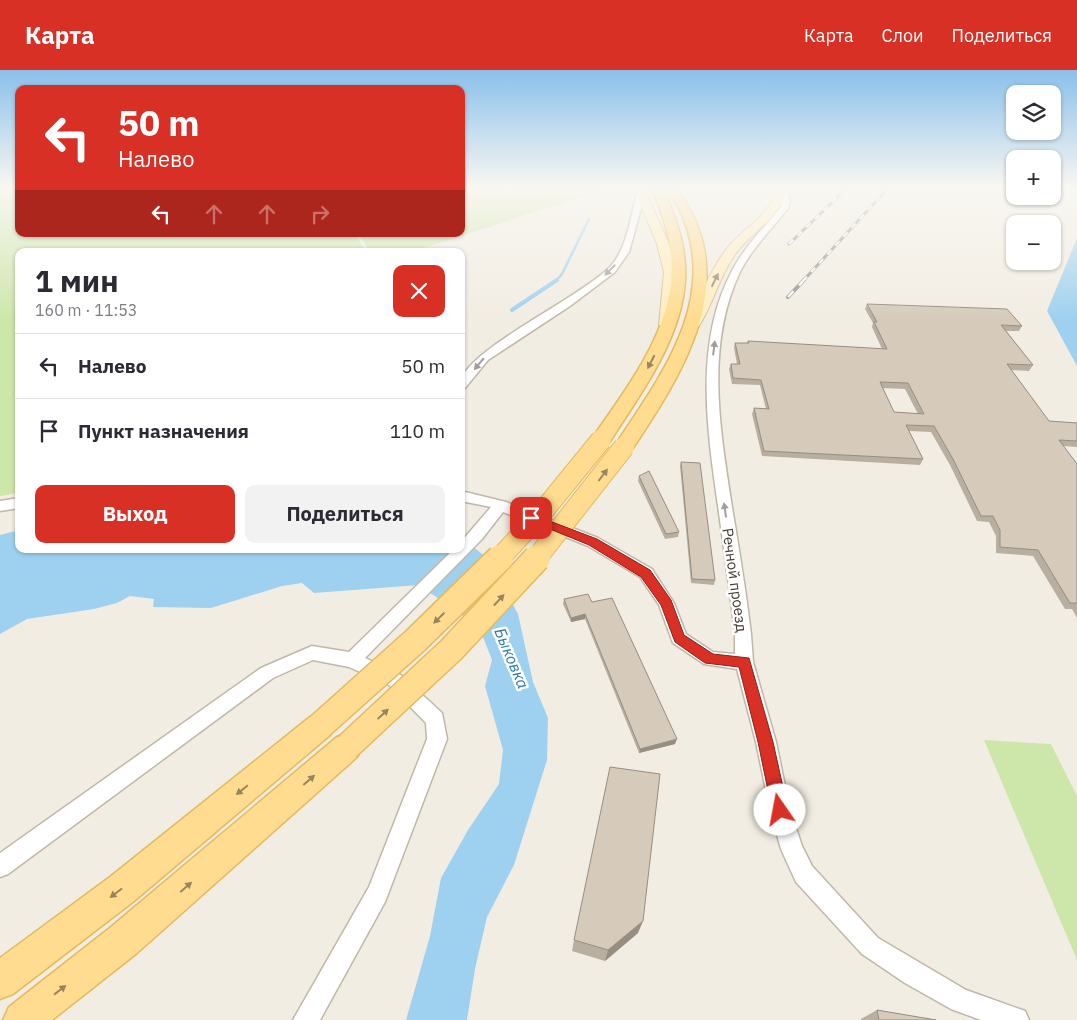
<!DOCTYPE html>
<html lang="ru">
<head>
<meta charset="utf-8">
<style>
  :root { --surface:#fff; --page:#f2f2f3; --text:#2b2b33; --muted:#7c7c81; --line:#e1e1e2; --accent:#d93025 }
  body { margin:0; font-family:"IBM Plex Sans",sans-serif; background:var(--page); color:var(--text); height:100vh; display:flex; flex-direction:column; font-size:19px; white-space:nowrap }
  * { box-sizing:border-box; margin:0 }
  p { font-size:16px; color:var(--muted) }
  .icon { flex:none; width:28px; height:28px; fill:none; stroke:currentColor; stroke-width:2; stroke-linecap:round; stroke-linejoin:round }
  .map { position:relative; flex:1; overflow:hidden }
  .details { position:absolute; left:15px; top:178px; width:450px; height:305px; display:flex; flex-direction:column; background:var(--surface); border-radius:10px; box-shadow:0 1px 4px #0004 }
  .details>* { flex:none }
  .top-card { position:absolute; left:15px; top:15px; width:450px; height:152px; border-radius:10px; box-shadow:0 1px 4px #0004; background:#d93025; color:#fff; overflow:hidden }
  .fabs { position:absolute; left:1006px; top:15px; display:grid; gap:10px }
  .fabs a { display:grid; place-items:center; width:55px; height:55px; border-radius:10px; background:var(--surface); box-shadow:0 1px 4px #0004; font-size:25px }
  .pin { position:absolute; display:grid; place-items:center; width:42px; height:42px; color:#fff; margin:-21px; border-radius:10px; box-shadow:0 2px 8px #0006 }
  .me { position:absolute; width:55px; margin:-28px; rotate:348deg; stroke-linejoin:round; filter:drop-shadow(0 0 4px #0008) }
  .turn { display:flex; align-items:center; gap:18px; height:105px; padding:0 20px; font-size:22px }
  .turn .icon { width:65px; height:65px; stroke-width:2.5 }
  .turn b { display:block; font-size:35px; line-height:42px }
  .lanes { display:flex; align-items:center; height:48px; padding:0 20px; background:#0003; justify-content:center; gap:25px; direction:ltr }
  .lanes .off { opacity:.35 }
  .round { display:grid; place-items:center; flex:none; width:52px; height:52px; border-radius:10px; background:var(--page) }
  .headline { display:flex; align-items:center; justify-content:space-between; height:85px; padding:0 20px }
  h1 { font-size:30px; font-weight:700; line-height:38px }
  .primary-button { display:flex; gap:10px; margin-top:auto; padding:10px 20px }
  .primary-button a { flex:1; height:58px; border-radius:10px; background:var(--accent); color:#fff; font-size:20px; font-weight:700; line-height:58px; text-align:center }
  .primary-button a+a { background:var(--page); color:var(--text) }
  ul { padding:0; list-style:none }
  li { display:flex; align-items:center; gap:15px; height:65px; padding:0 20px; border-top:1px solid var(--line) }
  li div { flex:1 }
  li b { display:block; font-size:19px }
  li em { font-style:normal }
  header { display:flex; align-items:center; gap:30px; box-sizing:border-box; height:70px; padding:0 25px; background:var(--accent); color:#fff }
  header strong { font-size:24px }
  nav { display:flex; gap:28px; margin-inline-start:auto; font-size:18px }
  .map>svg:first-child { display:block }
  .green { fill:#cde7ab }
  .water { fill:#9ed1f0 }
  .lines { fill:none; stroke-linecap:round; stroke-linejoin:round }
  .stream-far1 { stroke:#9ed1f0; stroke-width:2.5 }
  .stream { stroke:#9ed1f0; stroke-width:4 }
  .minor-casing { stroke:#c0b7a9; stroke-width:3 }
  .secondary-casing { stroke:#d6c294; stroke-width:2 }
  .primary-casing { stroke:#e4b95f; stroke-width:3 }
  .minor { fill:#fff; fill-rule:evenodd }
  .secondary { fill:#ffeec0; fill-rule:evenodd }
  .primary { fill:#ffdc8f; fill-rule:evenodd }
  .rail-far1-casing { stroke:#939393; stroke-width:3 }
  .rail-casing { stroke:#939393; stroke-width:4 }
  .rail-far1 { stroke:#fff; stroke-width:2; stroke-dasharray:6; stroke-linecap:butt }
  .rail { stroke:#fff; stroke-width:2.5; stroke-dasharray:8; stroke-linecap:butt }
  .primary-bridge-far1-casing { stroke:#e4b95f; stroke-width:22; stroke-linecap:butt }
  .primary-bridge-casing { stroke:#e4b95f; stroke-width:29; stroke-linecap:butt }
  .primary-bridge-far1 { stroke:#ffdc8f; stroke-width:20 }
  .primary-bridge { stroke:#ffdc8f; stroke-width:26 }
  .wall { fill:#b8afa1; fill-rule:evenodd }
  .shaded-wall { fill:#968e83 }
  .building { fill:#d6cbbb; stroke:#968e83; fill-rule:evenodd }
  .oneway { fill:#a29e99 }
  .oneway2 { fill:#988d72 }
  .oneway3 { fill:#98855c }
  .route { fill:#d93025; stroke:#8d1f18 }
  .labels { text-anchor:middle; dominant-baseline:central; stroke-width:5; stroke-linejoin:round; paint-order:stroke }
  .street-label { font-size:15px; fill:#443d33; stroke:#fff }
  .water-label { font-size:16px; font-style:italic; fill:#2c7cb0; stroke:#fff }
</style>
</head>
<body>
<header>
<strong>Карта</strong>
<nav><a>Карта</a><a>Слои</a><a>Поделиться</a></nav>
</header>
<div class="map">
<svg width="1077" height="950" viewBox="0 0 1077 950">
  <rect width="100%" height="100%" fill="#f2ede3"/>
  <path class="green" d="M0 116H19V164H355L365 181H19V423L0 426Z
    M461 116H607L609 118 415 181H369L359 164H461Z
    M984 670 1051 674 1077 726V890Z"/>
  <path class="water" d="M1077 168V296L1047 241Z
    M19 460V479H461V472L476 479 493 493 501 513 518 544 533 612 548 648 547 690 514 795 487 847 475 899 467 950H406L430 866 441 808 468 760 499 714 503 680 485 616 492 590 479 557 419 515 314 523 302 513 282 516 211 538 153 537 154 529 130 526 117 533 94 539 27 549 0 564V465Z"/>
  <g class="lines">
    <path class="stream-far1" d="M556 211 562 204 589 149"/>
    <path class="stream" d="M512 240 557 210"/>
    <defs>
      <path id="minor" d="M779 116 786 117 790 131 788 138C772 159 752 178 740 202 705 275 720 360 732 437 739 479 746 521 751 564L753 592 776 672 790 740 802 776 812 796 878 868 966 920 1025 941 1029 950H981L951 939 905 913 862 884 796 812 781 779 770 740 756 672 737 599 704 594 673 573 659 535 640 507 588 476 503 442 482 469 365 588 401 605 442 643 447 669 385 832 320 950H293L369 817 427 669 426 653 389 615 349 597 313 590 273 608 8 804 0 807V783L261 598 312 576 349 582 454 479H461V472L491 437 461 431V421L506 432 598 468 652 499 674 533 686 564 713 582 735 584V564C730 521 724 479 718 436 707 359 694 272 732 201 744 177 764 158 780 138L782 131Z
        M641 122 645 124 629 182 615 202 570 236 488 290 465 318 461 319C461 316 460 311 462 308 474 277 578 228 609 198 627 180 630 148 637 124Z
        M19 428V438L0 441V431Z"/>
      <path id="secondary" d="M633 116H643L669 174 676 202 673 255 666 259 659 255 664 202 657 174Z
        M777 116H787C782 148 751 161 734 186 719 208 713 234 699 256H689L687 253C699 229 709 203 725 181 742 158 772 146 777 116Z"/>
      <path id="primary" d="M651 116H661C672 138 681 160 684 185 694 252 645 317 611 370L608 374H594L591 370C627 317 679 253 671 185 669 160 660 139 651 116Z
        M664 116H674C746 205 684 302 631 381H617L614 377C661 305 722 228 679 138 675 130 668 123 664 116Z
        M320 643 330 647 334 656 330 665 134 831 13 924 0 929V888L110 807 310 647Z
        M347 663 357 667 362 677 357 687 137 883 52 950H3L9 937 111 857 337 667Z"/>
    </defs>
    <use href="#minor" class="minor-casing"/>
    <use href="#secondary" class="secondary-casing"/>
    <use href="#primary" class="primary-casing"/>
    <use href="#minor" class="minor"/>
    <use href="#secondary" class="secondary"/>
    <use href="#primary" class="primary"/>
    <defs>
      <path id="rail-far1" d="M789 174 849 116
        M803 211 890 116"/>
      <path id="rail" d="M788 227 804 210"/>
    </defs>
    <use href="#rail-far1" class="rail-far1-casing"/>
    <use href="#rail" class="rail-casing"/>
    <use href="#rail-far1" class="rail-far1"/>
    <use href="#rail" class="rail"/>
    <defs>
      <path id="primary-bridge-far1" d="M499 489 544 440 601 370
        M536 489 624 377"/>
      <path id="primary-bridge" d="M320 656 416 570 500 488
        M347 677 451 580 537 488"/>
    </defs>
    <use href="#primary-bridge-far1" class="primary-bridge-far1-casing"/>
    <use href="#primary-bridge" class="primary-bridge-casing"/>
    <use href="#primary-bridge-far1" class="primary-bridge-far1"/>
    <use href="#primary-bridge" class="primary-bridge"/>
  </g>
  <path class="wall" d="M867 234 1022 256 1019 261H1006L1033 295 1029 301 1011 300 1049 351 1077 353V377L1063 376 1077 394V548L1072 539H1065L1033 486 996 483V466L989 452 977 451 950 395 931 362 909 361 923 389 920 395 762 386 752 344 754 338 766 339 760 315 732 314 729 299 731 294H737L734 278 735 273H747L748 271 882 279 872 257 873 253 865 239ZM882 318 905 319 918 344 894 342Z
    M681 392 715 510 714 515 691 513 680 396Z
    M639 406 679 462 678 467 665 469 638 411Z
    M564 529 592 532 675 674 639 683 585 549 571 552 563 534Z
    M638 863 605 891 572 881 574 870Z
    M877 940 936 950H861V949Z"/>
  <path class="shaded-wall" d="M585 544V549L571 552V548Z
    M677 669 675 674 639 683 640 679Z
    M643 851 638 863 605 891 608 880Z"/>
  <path class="building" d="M867 234 1007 239 1022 256 1001 255 1033 295 1007 294 1049 351 1077 353V371L1059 370 1077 394V533H1070L1038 480 1000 477V460L993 446H981L953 389 934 356 906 355 923 389 764 381 754 338 769 339 761 310 733 308 731 294H740L735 273H749L748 271 887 279 874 252H877ZM880 312 908 313 924 344 894 342Z
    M681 392 700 393 715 510 692 509Z
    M649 401 679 462 666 464 639 406Z
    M588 524 592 532 612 528 677 669 640 679 585 544 571 548 564 529Z
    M610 697 660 704 643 851 608 880 574 870Z
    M877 940 936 950H879Z"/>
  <defs><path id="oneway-solid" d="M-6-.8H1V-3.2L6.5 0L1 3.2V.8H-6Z" transform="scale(1.25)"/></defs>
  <g class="oneway">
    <use href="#oneway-solid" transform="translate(610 200) rotate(135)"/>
    <use href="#oneway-solid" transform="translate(714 278) rotate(-83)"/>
    <use href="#oneway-solid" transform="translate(479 294) rotate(130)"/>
    <use href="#oneway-solid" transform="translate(725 440) rotate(-98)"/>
  </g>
  <use class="oneway2" href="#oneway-solid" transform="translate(715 210) rotate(-64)"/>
  <g class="oneway3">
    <use href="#oneway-solid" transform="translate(651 292) rotate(117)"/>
    <use href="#oneway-solid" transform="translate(603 405) rotate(-53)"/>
    <use href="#oneway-solid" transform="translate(499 530) rotate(-47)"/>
    <use href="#oneway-solid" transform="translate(439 548) rotate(136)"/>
    <use href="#oneway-solid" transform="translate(383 644) rotate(-43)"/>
    <use href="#oneway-solid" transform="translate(309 710) rotate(-41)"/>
    <use href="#oneway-solid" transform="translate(242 720) rotate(141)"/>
    <use href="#oneway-solid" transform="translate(186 817) rotate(-41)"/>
    <use href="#oneway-solid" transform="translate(116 823) rotate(143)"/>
    <use href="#oneway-solid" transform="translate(60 920) rotate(-38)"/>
  </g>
  <linearGradient id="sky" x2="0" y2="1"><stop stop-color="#8ac0eb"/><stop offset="0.47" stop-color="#f9f7f2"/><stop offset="1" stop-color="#f9f7f2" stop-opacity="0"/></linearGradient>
  <rect width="1077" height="249" fill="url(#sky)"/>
  <path class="route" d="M531 444 597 469 650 500 671 530 684 565 713 584 749 588 773 672 788 740 785 745 780 748 774 745 772 740 758 672 739 597 705 593 675 572 661 535 641 507 589 475 528 450V445Z"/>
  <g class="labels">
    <g class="street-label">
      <text transform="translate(735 510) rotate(82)">Речной проезд</text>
    </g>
    <g class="water-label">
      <text transform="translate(512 588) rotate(67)">Быковка</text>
    </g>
  </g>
</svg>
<div class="fabs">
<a><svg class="icon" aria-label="layers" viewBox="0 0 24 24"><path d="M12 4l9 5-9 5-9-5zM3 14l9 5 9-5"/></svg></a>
<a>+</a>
<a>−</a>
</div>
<div class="pin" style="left:531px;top:448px;background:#d93025"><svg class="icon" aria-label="arrive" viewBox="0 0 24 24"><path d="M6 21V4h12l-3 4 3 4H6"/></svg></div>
<svg class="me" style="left:780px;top:740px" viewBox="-20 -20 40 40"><circle r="19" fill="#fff"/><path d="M0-13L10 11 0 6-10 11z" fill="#d93025"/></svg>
<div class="top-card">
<div class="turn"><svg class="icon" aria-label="left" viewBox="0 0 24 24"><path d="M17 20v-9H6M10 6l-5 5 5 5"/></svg><div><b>50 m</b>Налево</div></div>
<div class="lanes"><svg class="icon" aria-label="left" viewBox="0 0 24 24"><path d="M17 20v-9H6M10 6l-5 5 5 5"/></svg><svg class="icon off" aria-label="ahead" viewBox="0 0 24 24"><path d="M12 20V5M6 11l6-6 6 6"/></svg><svg class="icon off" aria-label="ahead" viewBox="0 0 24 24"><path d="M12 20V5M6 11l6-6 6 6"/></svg><svg class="icon off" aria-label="right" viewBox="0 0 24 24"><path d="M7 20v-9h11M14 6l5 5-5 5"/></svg></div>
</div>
<section class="details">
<div class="headline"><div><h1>1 мин</h1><p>160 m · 11:53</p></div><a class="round" style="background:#d93025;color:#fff"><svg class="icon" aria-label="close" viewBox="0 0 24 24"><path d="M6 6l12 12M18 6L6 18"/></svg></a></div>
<ul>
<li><svg class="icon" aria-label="left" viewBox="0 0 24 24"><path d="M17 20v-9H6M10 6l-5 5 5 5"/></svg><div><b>Налево</b></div><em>50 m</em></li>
<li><svg class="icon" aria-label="arrive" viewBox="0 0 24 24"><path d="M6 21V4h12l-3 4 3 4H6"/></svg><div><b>Пункт назначения</b></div><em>110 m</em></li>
</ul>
<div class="primary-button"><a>Выход</a><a>Поделиться</a></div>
</section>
</div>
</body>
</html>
